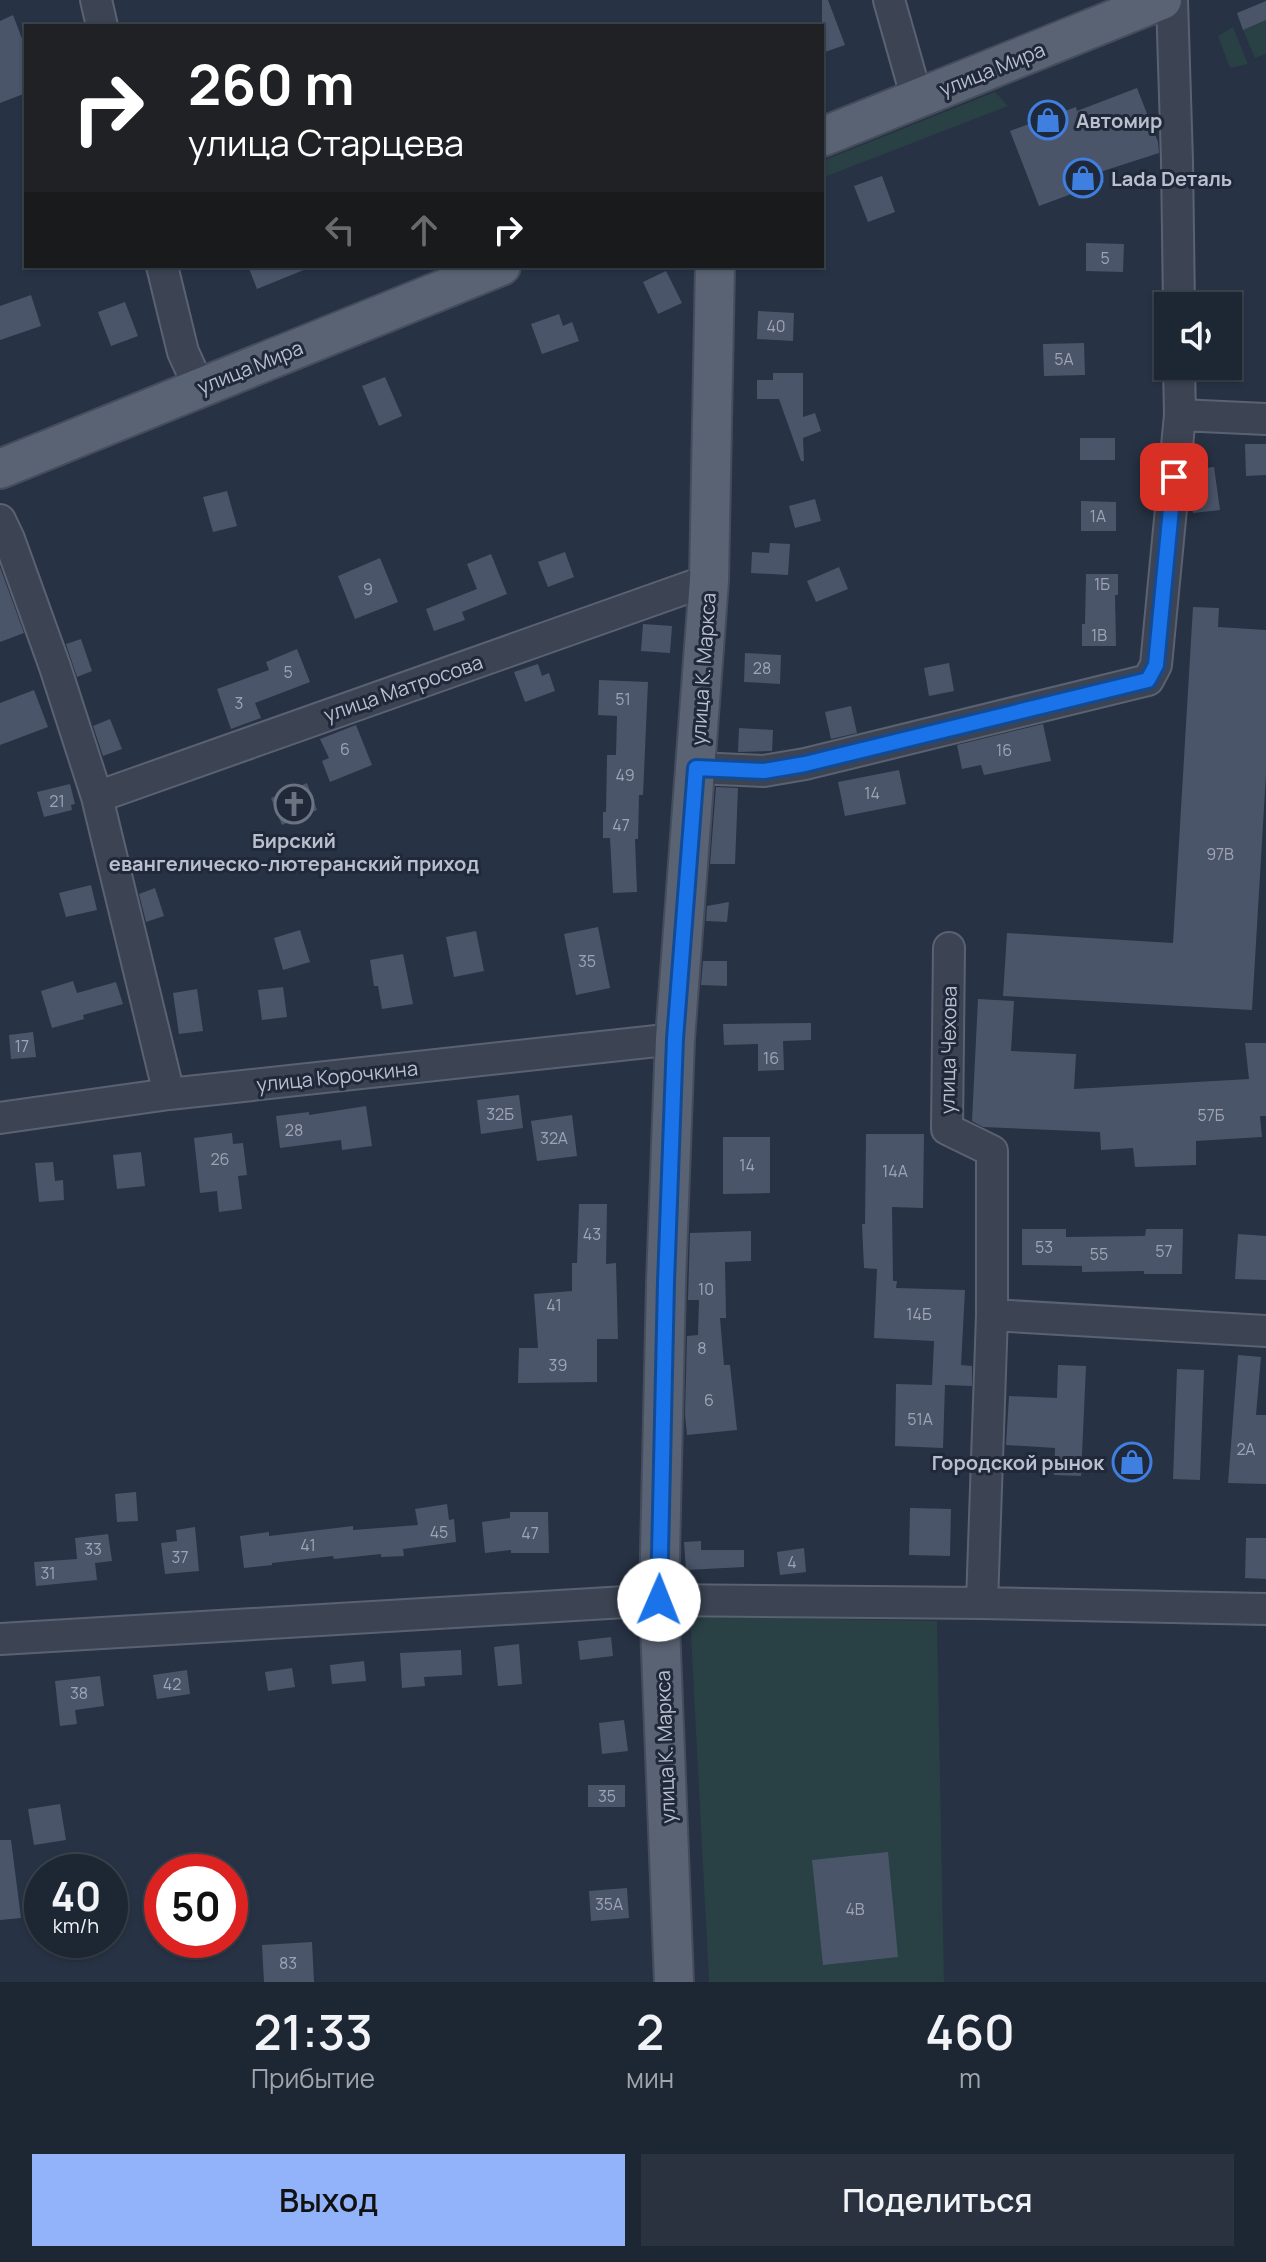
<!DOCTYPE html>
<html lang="ru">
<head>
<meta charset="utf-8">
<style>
  :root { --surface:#1d2633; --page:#2a323f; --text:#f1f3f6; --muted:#a0a5ac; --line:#3b434e; --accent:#92b3f9 }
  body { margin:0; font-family:Manrope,sans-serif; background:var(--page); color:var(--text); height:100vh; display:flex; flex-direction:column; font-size:30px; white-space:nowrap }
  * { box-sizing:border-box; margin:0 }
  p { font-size:26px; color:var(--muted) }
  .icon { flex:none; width:44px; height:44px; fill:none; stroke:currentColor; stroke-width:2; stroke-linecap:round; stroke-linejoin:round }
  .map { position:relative; height:1982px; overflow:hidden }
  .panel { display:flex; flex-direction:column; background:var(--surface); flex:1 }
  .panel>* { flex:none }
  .guide { position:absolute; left:24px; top:24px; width:800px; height:244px; border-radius:0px; box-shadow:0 2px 6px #0004,0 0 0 2px var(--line); background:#202124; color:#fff; overflow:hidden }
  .controls { position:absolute; left:1154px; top:292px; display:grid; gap:16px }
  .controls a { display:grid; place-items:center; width:88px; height:88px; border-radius:0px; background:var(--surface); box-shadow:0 2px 6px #0004,0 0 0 2px var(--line); font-size:40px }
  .speed { position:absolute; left:24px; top:1854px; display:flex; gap:16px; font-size:40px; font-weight:700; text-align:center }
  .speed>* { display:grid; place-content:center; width:104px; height:104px; border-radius:50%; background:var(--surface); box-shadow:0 2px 6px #0004,0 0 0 2px var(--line); line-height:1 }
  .speed small { font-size:20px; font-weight:400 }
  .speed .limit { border:12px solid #d22; background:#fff; color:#111 }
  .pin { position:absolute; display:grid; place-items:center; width:68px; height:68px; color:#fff; margin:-34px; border-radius:16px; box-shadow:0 4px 12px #0006 }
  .me { position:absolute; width:88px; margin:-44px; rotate:1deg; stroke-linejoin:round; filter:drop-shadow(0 0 6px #0008) }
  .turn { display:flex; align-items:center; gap:28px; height:168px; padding:0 32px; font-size:36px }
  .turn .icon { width:104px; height:104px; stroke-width:2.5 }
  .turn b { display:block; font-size:56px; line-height:68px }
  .lanes { display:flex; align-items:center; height:76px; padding:0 32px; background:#0003; justify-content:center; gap:40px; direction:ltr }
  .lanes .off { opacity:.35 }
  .eta { display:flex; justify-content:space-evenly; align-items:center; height:136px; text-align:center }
  .eta b { font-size:48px; font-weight:600; line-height:56px }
  .primary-button { display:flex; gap:16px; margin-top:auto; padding:16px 32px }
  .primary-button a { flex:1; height:92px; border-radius:0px; background:var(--accent); color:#111; font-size:32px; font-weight:600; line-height:92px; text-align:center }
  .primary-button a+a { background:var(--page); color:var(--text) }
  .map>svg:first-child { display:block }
  .green { fill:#294045 }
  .building { fill:#4b556a }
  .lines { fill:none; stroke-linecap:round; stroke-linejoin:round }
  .minor-casing { stroke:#5a6271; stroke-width:34 }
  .major-casing { stroke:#454d5d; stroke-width:42 }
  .minor { stroke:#3c4453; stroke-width:30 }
  .major { stroke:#5a6373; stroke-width:38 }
  .route-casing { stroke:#114b97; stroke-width:20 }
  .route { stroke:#1a73e8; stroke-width:14 }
  .labels { text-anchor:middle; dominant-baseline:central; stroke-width:6; stroke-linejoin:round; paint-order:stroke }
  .number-label { font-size:16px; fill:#9ea4b4 }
  .street-label { font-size:20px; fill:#b9bfcd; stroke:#202939 }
  .poi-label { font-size:20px; font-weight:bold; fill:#b9bfcd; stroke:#202939; text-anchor:start }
</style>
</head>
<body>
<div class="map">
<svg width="1266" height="1982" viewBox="0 0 1266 1982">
  <rect width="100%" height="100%" fill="#273244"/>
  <path class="green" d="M1266 20V54L1255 58 1243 30Z
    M1233 27 1248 64 1230 68 1218 36Z
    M995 92 1008 106 822 178V161Z
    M690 1616 937 1621 944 1982H709Z"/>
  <path class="building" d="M822 0H828L845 45 822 53Z
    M1266 1V20L1243 30 1237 13Z
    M13 15 26 49V93L0 103V21Z
    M1137 88 1158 142 1159 153 1100 172 1104 182 1039 206 1010 131 1076 107 1077 111Z
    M882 176 895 212 868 222 854 186Z
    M1086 243 1124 244 1123 272 1086 271Z
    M248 266H311V267L257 289Z
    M666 271 682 303 658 314 643 282Z
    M31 295 41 326 0 340V306Z
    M125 302 138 336 111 346 98 312Z
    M758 311 794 313 793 341 757 339Z
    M559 314 563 326 572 322 579 341 542 354 531 324Z
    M1084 343 1085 375 1044 376 1043 344Z
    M773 373H803V417L815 413 821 431 803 438 804 461H801L779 399H757V380H773Z
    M385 377 402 416 379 426 362 386Z
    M1080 438H1115V460H1080Z
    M1245 444H1266V475L1246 476Z
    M1214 467 1220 510 1193 513 1190 494 1193 469Z
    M227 491 237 526 213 532 203 497Z
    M815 499 821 521 795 528 789 506Z
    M1081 501 1116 502V531H1081Z
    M770 543 790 544 788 575 751 573 752 552 769 553Z
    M565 552 574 577 548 587 538 562Z
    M491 554 507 594 462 612 465 620 434 631 426 609 477 589 467 564Z
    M380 558 398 602 355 619 338 576Z
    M0 567 24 633 0 642Z
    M839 567 848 589 816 602 807 581Z
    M1086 574H1118V595H1115L1116 646H1082V624H1085Z
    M1193 607 1219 608 1218 627 1266 630V774L1252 1010 1003 996 1007 933 1173 943Z
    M643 624 672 626 670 653 641 651Z
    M81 639 92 671 77 677 66 644Z
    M297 649 310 682 255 703 261 718 231 729 217 689 269 670 266 662Z
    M745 653 781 655 780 684 744 682Z
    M949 663 954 691 929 696 924 668Z
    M538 664 542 676 549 673 555 691 525 702 514 672Z
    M599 680 648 682 643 795H639L638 839H635L637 892 613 893 610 838H603V812H606L607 755H616L617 716 598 715Z
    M34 690 48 727 0 745V703Z
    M851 706 857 733 831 739 825 712Z
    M110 719 122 749 103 756 93 726Z
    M1043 724 1051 761 984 775 981 765 962 769 957 745Z
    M356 725 372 765 330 782 322 761 329 758 320 739Z
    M739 728 773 730 772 751 738 752Z
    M899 770 906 804 845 816 838 782Z
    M307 783 317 810 282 825 271 798Z
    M70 784 75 804 71 805 72 810 44 817 37 792Z
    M716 787 738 788 735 864H710Z
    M91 885 97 910 66 917 59 893Z
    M155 888 164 916 146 922 139 894Z
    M729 902 727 922 706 921 707 906Z
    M598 927 610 988 576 995 564 934Z
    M300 930 310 962 283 970 274 938Z
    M476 931 484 971 454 977 446 937Z
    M403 954 413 1004 382 1009 378 986H374L370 960Z
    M703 961H727V986L701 985Z
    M73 981 77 993 116 982 123 1004 83 1015 84 1019 52 1028 41 991Z
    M283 987 287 1017 262 1020 258 990Z
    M197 989 203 1031 179 1034 173 993Z
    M978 999 1014 1001 1011 1051 1076 1054 1074 1089 1249 1079 1245 1043H1266V1116H1260L1262 1137 1196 1141V1165L1135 1167 1133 1148 1101 1150 1100 1132 983 1127 972 1121Z
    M811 1023V1040L783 1041 784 1070 758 1071V1044L724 1045 723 1024Z
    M33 1032 36 1057 11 1059 9 1035Z
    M519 1095 523 1128 481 1134 477 1100Z
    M366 1106 372 1146 342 1150 341 1140 280 1148 276 1116 309 1112V1115Z
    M572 1115 577 1156 537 1161 531 1121Z
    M232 1133 233 1144 243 1143 247 1175 238 1176 242 1209 219 1212 217 1191 200 1193 194 1138Z
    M866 1134H924L923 1208 892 1207 893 1281H897L896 1288 965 1290 961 1365 972 1366V1386L945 1385 943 1448 895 1446 896 1384 932 1385 934 1341 874 1338 877 1269 864 1268 862 1224H865Z
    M723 1137H770V1193L723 1194Z
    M141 1152 145 1186 117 1189 113 1155Z
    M53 1162 55 1181 63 1180 64 1200 39 1202 35 1163Z
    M579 1204H607L606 1264 616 1263 618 1339H597V1382L518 1383 519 1348H538L534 1294 572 1291V1263H577Z
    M1022 1229H1066V1237L1145 1236 1146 1229H1183L1182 1274H1144V1271L1082 1272V1266L1022 1265Z
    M751 1231V1261L725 1262 726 1318H720L724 1365H730L737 1430 687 1435 685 1415 687 1336 698 1335 699 1300H688L690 1233Z
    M1238 1234 1266 1236V1280L1235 1279Z
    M1238 1355 1261 1357 1256 1415H1266V1484L1228 1483Z
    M1058 1365 1086 1366 1081 1476 1054 1475 1055 1448 1006 1445 1009 1396 1057 1398Z
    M1177 1369 1204 1370 1200 1480 1173 1479Z
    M136 1492 138 1521 117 1522 115 1494Z
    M447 1504 449 1520 454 1519 456 1542 403 1549 404 1556 381 1557V1554L334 1559 333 1556 272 1563V1565L244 1568 240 1536 269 1532V1536L353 1526V1530L418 1525 415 1509Z
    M910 1508 951 1509 950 1556 909 1555Z
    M510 1512H548L549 1553H511V1550L485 1553 482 1522 510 1518Z
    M195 1527 199 1571 165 1574 161 1543 177 1541 176 1530Z
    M108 1534 112 1561 95 1563 97 1580 36 1586 34 1562 77 1559 75 1538Z
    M1246 1538H1266V1579L1245 1578Z
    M701 1541V1550H744V1567L686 1570 684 1542Z
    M804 1548 806 1572 780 1575 777 1552Z
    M611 1637 613 1656 580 1660 578 1641Z
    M519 1644 522 1684 498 1686 494 1647Z
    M461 1650 462 1675 424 1677 425 1686 402 1688 400 1653Z
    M364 1661 366 1681 332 1684 330 1665Z
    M292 1668 295 1687 268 1691 265 1672Z
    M187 1670 190 1694 157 1699 153 1675Z
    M100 1676 104 1706 75 1710 77 1724 60 1726 55 1681Z
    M624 1720 628 1751 602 1754 599 1723Z
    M588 1785H625V1807H588Z
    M60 1804 66 1840 34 1845 28 1809Z
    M0 1840H11L21 1918 0 1920Z
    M888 1852 898 1957 823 1965 812 1860Z
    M627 1888 629 1918 591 1921 589 1891Z
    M312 1942 314 1982H264L262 1945Z"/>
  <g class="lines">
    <defs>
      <path id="minor" d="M96 0 102 26
        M889 0 917 99
        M1172 0 1177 161 1179 306
        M162 266 183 352 199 387
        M1179 366 1180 415
        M0 520 9 539 55 667 97 797 169 1094
        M696 768 764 771 805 764 1148 680 1156 665 1180 415 1266 419
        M97 797 709 580
        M949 948 947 1129 992 1151V1315
        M0 1118 169 1094 675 1039
        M982 1603 992 1315 1266 1331
        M0 1639 659 1600 982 1603 1266 1609"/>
      <path id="major" d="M822 137 1162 0
        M0 469 501 266
        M674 1982 659 1600 666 1282 675 1039 709 580 715 266"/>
    </defs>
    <use href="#minor" class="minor-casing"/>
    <use href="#major" class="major-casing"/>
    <use href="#minor" class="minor"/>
    <use href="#major" class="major"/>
  </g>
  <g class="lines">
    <defs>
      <path id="route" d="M659 1600 666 1282 675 1039 696 768 764 771 805 764 1148 680 1156 665 1174 477"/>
    </defs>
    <use href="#route" class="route-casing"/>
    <use href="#route" class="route"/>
  </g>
  <defs>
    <symbol id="shop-ring" viewBox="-11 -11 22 22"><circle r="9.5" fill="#202939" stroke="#3f7fe0" stroke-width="1.5"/><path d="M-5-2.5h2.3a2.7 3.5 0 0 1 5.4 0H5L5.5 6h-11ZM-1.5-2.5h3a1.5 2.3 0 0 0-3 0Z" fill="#3f7fe0"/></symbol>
    <symbol id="church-ring" viewBox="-11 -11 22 22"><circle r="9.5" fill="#202939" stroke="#6b7280" stroke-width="1.5"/><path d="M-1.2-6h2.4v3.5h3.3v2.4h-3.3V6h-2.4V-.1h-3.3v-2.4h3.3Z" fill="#6b7280"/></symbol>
  </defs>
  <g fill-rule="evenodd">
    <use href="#shop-ring" x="1026" y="98" width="44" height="44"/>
    <use href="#shop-ring" x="1061" y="156" width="44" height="44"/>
    <use href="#church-ring" x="272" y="782" width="44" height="44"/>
    <use href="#shop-ring" x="1110" y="1440" width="44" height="44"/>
  </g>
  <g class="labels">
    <g class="number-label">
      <text x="1105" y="258">5</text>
      <text x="776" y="326">40</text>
      <text x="1064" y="359">5А</text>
      <text x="1098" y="516">1А</text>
      <text x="1102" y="584">1Б</text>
      <text x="368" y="589">9</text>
      <text x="1099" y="635">1В</text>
      <text x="762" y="668">28</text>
      <text x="288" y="672">5</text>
      <text x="623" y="699">51</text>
      <text x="239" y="703">3</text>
      <text x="345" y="749">6</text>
      <text x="1004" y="750">16</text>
      <text x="625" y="775">49</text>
      <text x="872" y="793">14</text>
      <text x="57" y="801">21</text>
      <text x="621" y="825">47</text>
      <text x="1220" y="854">97В</text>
      <text x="587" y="961">35</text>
      <text x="22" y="1046">17</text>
      <text x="771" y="1058">16</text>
      <text x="500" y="1114">32Б</text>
      <text x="1211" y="1115">57Б</text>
      <text x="294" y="1130">28</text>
      <text x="554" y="1138">32А</text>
      <text x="220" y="1159">26</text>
      <text x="747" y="1165">14</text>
      <text x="895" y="1171">14А</text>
      <text x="592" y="1234">43</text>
      <text x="1044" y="1247">53</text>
      <text x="1164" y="1251">57</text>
      <text x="1099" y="1254">55</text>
      <text x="706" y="1289">10</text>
      <text x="554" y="1305">41</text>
      <text x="919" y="1314">14Б</text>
      <text x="702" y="1348">8</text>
      <text x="558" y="1365">39</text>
      <text x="709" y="1400">6</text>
      <text x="920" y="1419">51А</text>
      <text x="1246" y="1449">2А</text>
      <text x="439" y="1532">45</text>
      <text x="530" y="1533">47</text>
      <text x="308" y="1545">41</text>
      <text x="93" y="1549">33</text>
      <text x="180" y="1557">37</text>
      <text x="792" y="1562">4</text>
      <text x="48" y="1573">31</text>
      <text x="172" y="1684">42</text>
      <text x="79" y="1693">38</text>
      <text x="607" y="1796">35</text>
      <text x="609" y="1904">35А</text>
      <text x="855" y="1909">4В</text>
      <text x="288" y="1963">83</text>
    </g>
    <g class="street-label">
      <text transform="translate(992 69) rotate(-22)">улица Мира</text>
      <text transform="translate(250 367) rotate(-22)">улица Мира</text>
      <text transform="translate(703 669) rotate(-86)">улица К. Маркса</text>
      <text transform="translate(403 688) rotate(-19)">улица Матросова</text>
      <text transform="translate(948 1050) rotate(-89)">улица Чехова</text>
      <text transform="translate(337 1076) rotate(-6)">улица Корочкина</text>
      <text transform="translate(665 1747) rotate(-92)">улица К. Маркса</text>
    </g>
    <g class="poi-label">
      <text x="1076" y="120">Автомир</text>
      <text x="1111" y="178">Lada Dеталь</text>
      <text x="294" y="840" text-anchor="middle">Бирский<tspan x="294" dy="23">евангелическо-лютеранский приход</tspan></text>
      <text x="1104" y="1462" text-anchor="end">Городской рынок</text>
    </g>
  </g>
</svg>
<div class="controls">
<a><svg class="icon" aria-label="sound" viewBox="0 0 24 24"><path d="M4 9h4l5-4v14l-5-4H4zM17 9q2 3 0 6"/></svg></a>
</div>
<div class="speed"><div>40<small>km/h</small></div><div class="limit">50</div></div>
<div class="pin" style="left:1174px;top:477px;background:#d93025"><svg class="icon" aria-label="arrive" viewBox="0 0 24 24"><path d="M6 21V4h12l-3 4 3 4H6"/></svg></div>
<svg class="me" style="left:659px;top:1600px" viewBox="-20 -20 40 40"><circle r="19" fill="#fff"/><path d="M0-13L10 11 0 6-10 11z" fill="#1a73e8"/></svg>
<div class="guide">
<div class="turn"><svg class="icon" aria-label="right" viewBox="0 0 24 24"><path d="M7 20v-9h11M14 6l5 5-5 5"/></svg><div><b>260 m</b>улица Старцева</div></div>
<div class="lanes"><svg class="icon off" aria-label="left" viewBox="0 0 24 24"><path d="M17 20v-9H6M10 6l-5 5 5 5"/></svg><svg class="icon off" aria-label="ahead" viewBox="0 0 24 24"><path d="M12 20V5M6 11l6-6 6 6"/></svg><svg class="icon" aria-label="right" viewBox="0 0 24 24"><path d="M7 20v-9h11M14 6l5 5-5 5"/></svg></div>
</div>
</div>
<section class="panel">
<div class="eta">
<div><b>21:33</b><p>Прибытие</p></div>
<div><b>2</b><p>мин</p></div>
<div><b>460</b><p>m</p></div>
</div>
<div class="primary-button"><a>Выход</a><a>Поделиться</a></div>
</section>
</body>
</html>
